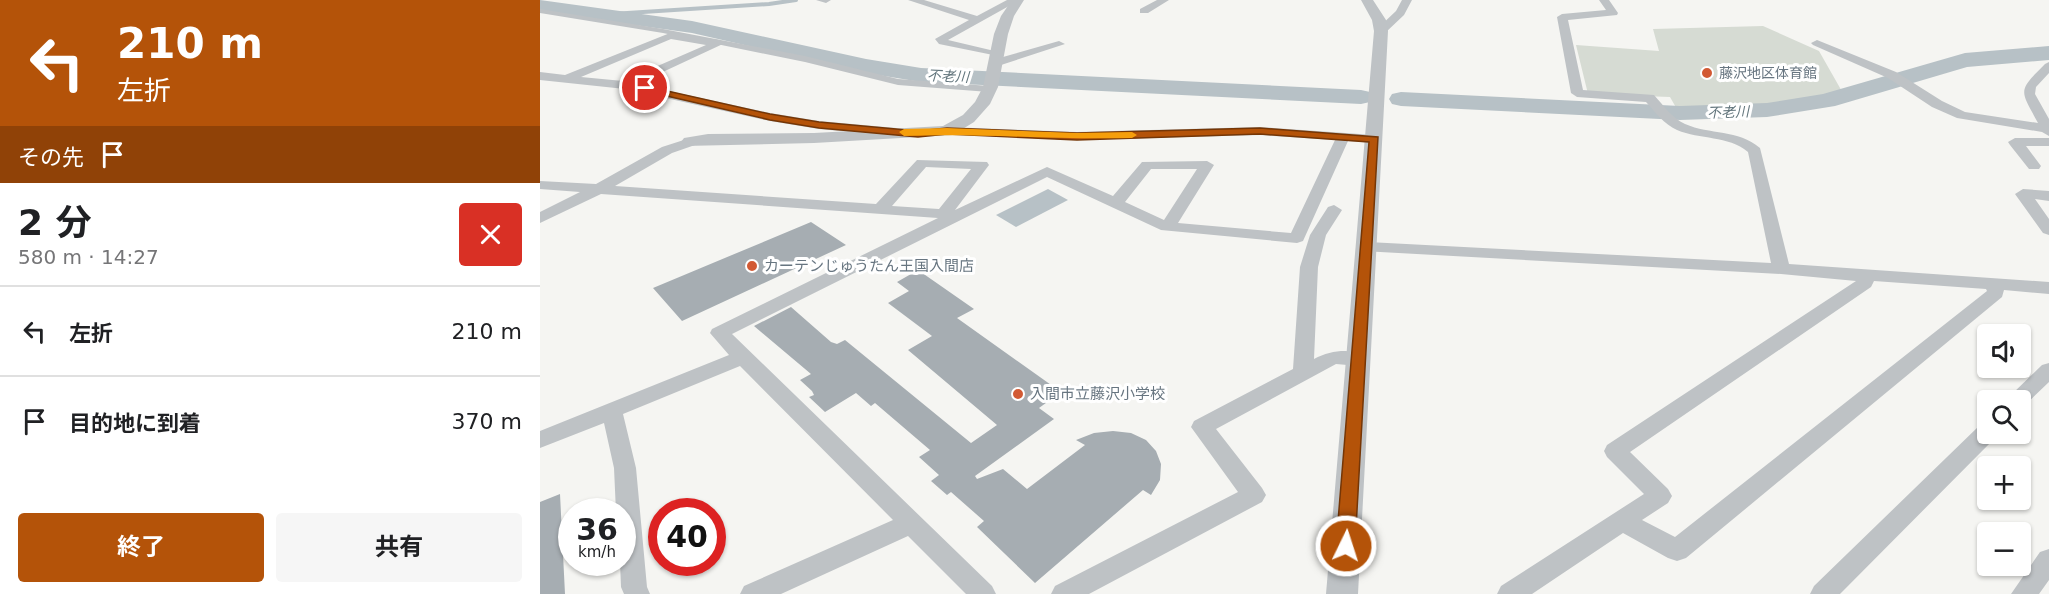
<!DOCTYPE html>
<html lang="ja">
<head>
<meta charset="utf-8">
<style>
  :root { --surface:#fff; --page:#f6f6f6; --text:#202124; --muted:#757577; --line:#e0e0e0; --accent:#b45309 }
  body { margin:0; font-family:"DejaVu Sans","Noto Sans JP",sans-serif; background:var(--page); color:var(--text); height:100vh; display:flex; flex-direction:column; font-size:22px; white-space:nowrap }
  * { box-sizing:border-box; margin:0 }
  p { font-size:20px; color:var(--muted) }
  .icon { flex:none; width:33px; height:33px; fill:none; stroke:currentColor; stroke-width:2; stroke-linecap:round; stroke-linejoin:round }
  .map { position:relative; flex:1; overflow:hidden }
  .panel { display:flex; flex-direction:column; background:var(--surface); width:540px }
  .panel>* { flex:none }
  .banner { background:#b45309; color:#fff; overflow:hidden }
  .fabs { position:absolute; left:1437px; top:324px; display:grid; gap:12px }
  .fabs a { display:grid; place-items:center; width:54px; height:54px; border-radius:6px; background:var(--surface); box-shadow:0 2px 4px #0004; font-size:30px }
  .speed { position:absolute; left:18px; top:498px; display:flex; gap:12px; font-size:30px; font-weight:700; text-align:center }
  .speed>* { display:grid; place-content:center; width:78px; height:78px; border-radius:50%; background:var(--surface); box-shadow:0 2px 4px #0004; line-height:1 }
  .speed small { font-size:15px; font-weight:400 }
  .speed .limit { border:9px solid #d22; background:#fff; color:#111 }
  .pin { position:absolute; display:grid; place-items:center; width:51px; height:51px; color:#fff; margin:-26px; border:3px solid #fff; border-radius:50%; box-shadow:0 2px 6px #0007 }
  .me { position:absolute; width:66px; margin:-33px; rotate:4deg; stroke-linejoin:round; filter:drop-shadow(0 0 4px #0008) }
  .turn { display:flex; align-items:center; gap:21px; height:126px; padding:0 18px; font-size:27px }
  .turn .icon { width:78px; height:78px; stroke-width:2.5 }
  .turn b { display:block; font-size:42px; line-height:51px }
  .then { display:flex; align-items:center; height:57px; padding:0 18px; background:#0003; gap:12px; font-size:22px }
  .round { display:grid; place-items:center; flex:none; width:63px; height:63px; border-radius:6px; background:var(--page) }
  .summary { display:flex; align-items:center; justify-content:space-between; height:102px; padding:0 18px }
  h1 { font-size:36px; font-weight:700; line-height:45px }
  .action { display:flex; gap:12px; margin-top:auto; padding:12px 18px }
  .action a { flex:1; height:69px; border-radius:6px; background:var(--accent); color:#fff; font-size:24px; font-weight:700; line-height:69px; text-align:center }
  .action a+a { background:var(--page); color:var(--text) }
  ul { padding:0; list-style:none }
  li { display:flex; align-items:center; gap:18px; height:90px; padding:0 18px; border-top:2px solid var(--line) }
  li div { flex:1 }
  li b { display:block; font-size:22px }
  li em { font-style:normal }
  main { display:flex; flex:1; min-height:0 }
  .map>svg:first-child { display:block }
  .green { fill:#d6dbd3 }
  .water { fill:#b7c1c6 }
  .lines { fill:none; stroke-linecap:round; stroke-linejoin:round }
  .stream { stroke:#b7c1c6; stroke-width:4 }
  .river { fill:#b7c1c6; fill-rule:evenodd }
  .building { fill:#a6adb2 }
  .pedestrian { fill:#bec2c5; fill-rule:evenodd }
  .minor { fill:#bec2c5; fill-rule:evenodd }
  .tertiary { fill:#bec2c5; fill-rule:evenodd }
  .route { fill:#b45309; stroke:#753606; stroke-width:1.5 }
  .slow { fill:#f59e0b }
  .poi-dot { fill:#d25a34; stroke:#fff; stroke-width:2 }
  .labels { text-anchor:middle; dominant-baseline:central; stroke-width:6; stroke-linejoin:round; paint-order:stroke }
  .far-poi-label { font-size:14px; fill:#677580; stroke:#fff; text-anchor:start }
  .far-water-label { font-size:14px; font-style:italic; fill:#63767d; stroke:#fff }
  .poi-label { font-size:15px; fill:#677580; stroke:#fff; text-anchor:start }
</style>
</head>
<body>
<main>
<section class="panel">
<div class="banner">
<div class="turn"><svg class="icon" aria-label="left" viewBox="0 0 24 24"><path d="M17 20v-9H6M10 6l-5 5 5 5"/></svg><div><b>210 m</b>左折</div></div>
<div class="then">その先<svg class="icon" aria-label="arrive" viewBox="0 0 24 24"><path d="M6 21V4h12l-3 4 3 4H6"/></svg></div>
</div>
<div class="summary"><div><h1>2 分</h1><p>580 m · 14:27</p></div><a class="round" style="background:#d93025;color:#fff"><svg class="icon" aria-label="close" viewBox="0 0 24 24"><path d="M6 6l12 12M18 6L6 18"/></svg></a></div>
<ul>
<li><svg class="icon" aria-label="left" viewBox="0 0 24 24"><path d="M17 20v-9H6M10 6l-5 5 5 5"/></svg><div><b>左折</b></div><em>210 m</em></li>
<li><svg class="icon" aria-label="arrive" viewBox="0 0 24 24"><path d="M6 21V4h12l-3 4 3 4H6"/></svg><div><b>目的地に到着</b></div><em>370 m</em></li>
</ul>
<div class="action"><a>終了</a><a>共有</a></div>
</section>
<div class="map">
<svg width="1509" height="594" viewBox="0 0 1509 594">
  <rect width="100%" height="100%" fill="#f5f5f2"/>
  <path class="green" d="M1223 26 1279 51 1304 95 1219 110 1138 111 1130 97 1048 94 1036 45 1119 51 1113 29Z"/>
  <path class="water" d="M508 189 528 200 476 227 456 215Z"/>
  <g class="lines">
    <path class="stream" d="M56 15 229 4 256 0"/>
    <path class="river" d="M0 0 152 21 326 59 381 68 821 90 830 92 833 97 830 102 821 104 381 82 326 73 152 33 0 12Z
      M1509 46V60L1427 67 1295 106 1227 117 1140 120 861 106 852 104 849 99 852 94 861 92 1140 106 1227 103 1283 94 1425 53Z"/>
  </g>
  <path class="building" d="M271 222 306 245 142 321 113 288Z
    M378 270 434 309 417 318 521 392 499 408 514 419 435 476 437 479 463 469 487 489 545 445 536 440 554 433 573 431 591 433 606 440 616 451 621 464 620 480 611 495 603 490 495 583 437 527 444 521 411 492 407 495 391 481 399 475 379 457 390 450 335 403 331 406 316 393 285 412 269 397 274 395 272 391 260 380 271 374 214 326 251 307 291 342 297 344 305 340 431 443 457 425 368 350 392 336 348 303 369 291 357 282Z
    M20 494 25 594H0V502Z"/>
  <g class="lines">
    <path class="pedestrian" d="M0 9 123 29 265 56 358 79 449 86 454 89 449 92 358 85 265 62 123 33 0 13Z"/>
    <path class="minor" d="M276 0H291L286 3Z
      M368 0H384L437 16 467 0H480L408 40 463 53V57L519 41 525 44 461 65H453V61L463 57 399 44 395 39 429 20Z
      M617 0H629L608 13H600V9Z
      M862 0H872L864 15 845 33H837V29L856 11Z
      M1059 0H1069L1078 13 1077 15 1028 20 1043 90 1114 95C1124 106 1132 118 1145 124 1170 135 1198 129 1220 148L1249 264 1509 282V294L1464 290 1462 297 1146 558 1137 561 1128 558 1083 533 992 594H957L961 586 1104 494 1067 457 1064 451 1067 445 1316 281 1241 274 822 251 820 247 822 243 828 242 1231 263 1208 152C1188 135 1160 140 1137 130 1124 124 1115 112 1106 102L1037 97 1031 93 1017 17 1022 14 1066 10ZM1334 281 1446 289 1447 291 1135 537 1102 520 1128 503 1132 496 1128 489 1090 452 1331 287Z
      M130 33 179 40 185 43 97 84 230 113 279 121 356 128 363 132 356 136 279 129 230 121 85 89 0 80V72L25 75ZM131 39 166 45 83 81 41 77Z
      M1277 40 1356 72 1402 101 1425 112 1498 123C1480 89 1477 92 1505 64L1509 62V73L1496 87 1495 94 1509 119V136L1502 132 1417 118 1392 107 1348 78 1273 45 1271 43Z
      M407 127 537 132 720 127 834 135 841 139 834 143 808 141 763 241 757 243 621 230 507 177 192 334 452 586 456 594H426L368 536 241 594H200L204 586 353 520 200 366 83 414 96 468 107 587 110 594H84L81 587 80 562H82V512H76L74 468 64 423 0 448V431L189 355 170 333 172 329 398 218 61 194 0 223V212L40 192 0 189V181L56 184 122 147 150 138 155 139 157 142 155 145 132 153 75 186 336 204 377 160 447 162 449 165 415 210 507 167 573 196 602 162 667 161 674 165 638 223 751 233 795 140 720 135 537 140 402 134 400 131ZM386 167 431 169 399 209 352 206ZM611 169H657L624 220 585 202Z
      M1475 138H1509V146H1486L1501 166 1499 169H1489L1470 145 1468 142Z
      M1483 189 1509 191V201L1495 199 1509 219V235L1503 233 1475 194Z
      M794 205 802 210 786 235 778 267 774 359C791 350 807 349 826 354L829 359 826 364 819 366 796 364 676 429 722 488 726 495 722 502 549 594H511L515 586 698 492 651 427 654 421 753 369 760 267 770 235 788 207Z
      M1509 363V382L1485 405 1480 407V400H1468L1471 395 1502 365Z
      M1448 423V434H1457L1456 437 1300 594H1270L1274 586 1440 425Z
      M1509 549V580L1499 594H1471L1500 552Z"/>
    <path class="tertiary" d="M472 0H484L474 16 468 34 458 87 450 104 434 122 413 135 274 143 144 146 141 142 144 138 168 134 274 133 403 126 423 115 435 102 443 87 454 34 461 16Z
      M821 0H833L846 20 848 31 818 594H786L834 31 832 20Z"/>
  </g>
  <path class="route" d="M105 86 230 114 279 122 378 131 407 128 537 133 720 128 838 137 815 546 812 552 806 554 799 552 796 546 829 142 720 134 537 140 407 134 378 137 279 128 230 120 101 90 100 88Z"/>
  <path class="slow" d="M407 128 537 133 592 132 597 135 592 138C516 140 440 133 364 136L359 132 364 129Z"/>
  <g class="poi-dot">
    <circle cx="1167" cy="73" r="6"/>
    <circle cx="212" cy="266" r="6"/>
    <circle cx="478" cy="394" r="6"/>
  </g>
  <g class="labels">
    <g class="far-poi-label">
      <text x="1179" y="73">藤沢地区体育館</text>
    </g>
    <g class="far-water-label">
      <text transform="translate(408 76) rotate(3)">不老川</text>
      <text transform="translate(1188 112) rotate(-2)">不老川</text>
    </g>
    <g class="poi-label">
      <text x="224" y="266">カーテンじゅうたん王国入間店</text>
      <text x="490" y="394">入間市立藤沢小学校</text>
    </g>
  </g>
</svg>
<div class="fabs">
<a><svg class="icon" aria-label="sound" viewBox="0 0 24 24"><path d="M4 9h4l5-4v14l-5-4H4zM17 9q2 3 0 6"/></svg></a>
<a><svg class="icon" aria-label="search" viewBox="0 0 24 24"><circle cx="10" cy="10" r="6"/><path d="M15 15l6 6"/></svg></a>
<a>+</a>
<a>−</a>
</div>
<div class="speed"><div>36<small>km/h</small></div><div class="limit">40</div></div>
<div class="pin" style="left:105px;top:88px;background:#d93025"><svg class="icon" aria-label="arrive" viewBox="0 0 24 24"><path d="M6 21V4h12l-3 4 3 4H6"/></svg></div>
<svg class="me" style="left:806px;top:546px" viewBox="-20 -20 40 40"><circle r="17" fill="#b45309" stroke="#fff" stroke-width="3"/><path d="M0-11L8 9 0 5-8 9z" fill="#fff"/></svg>
</div>
</main>
</body>
</html>
